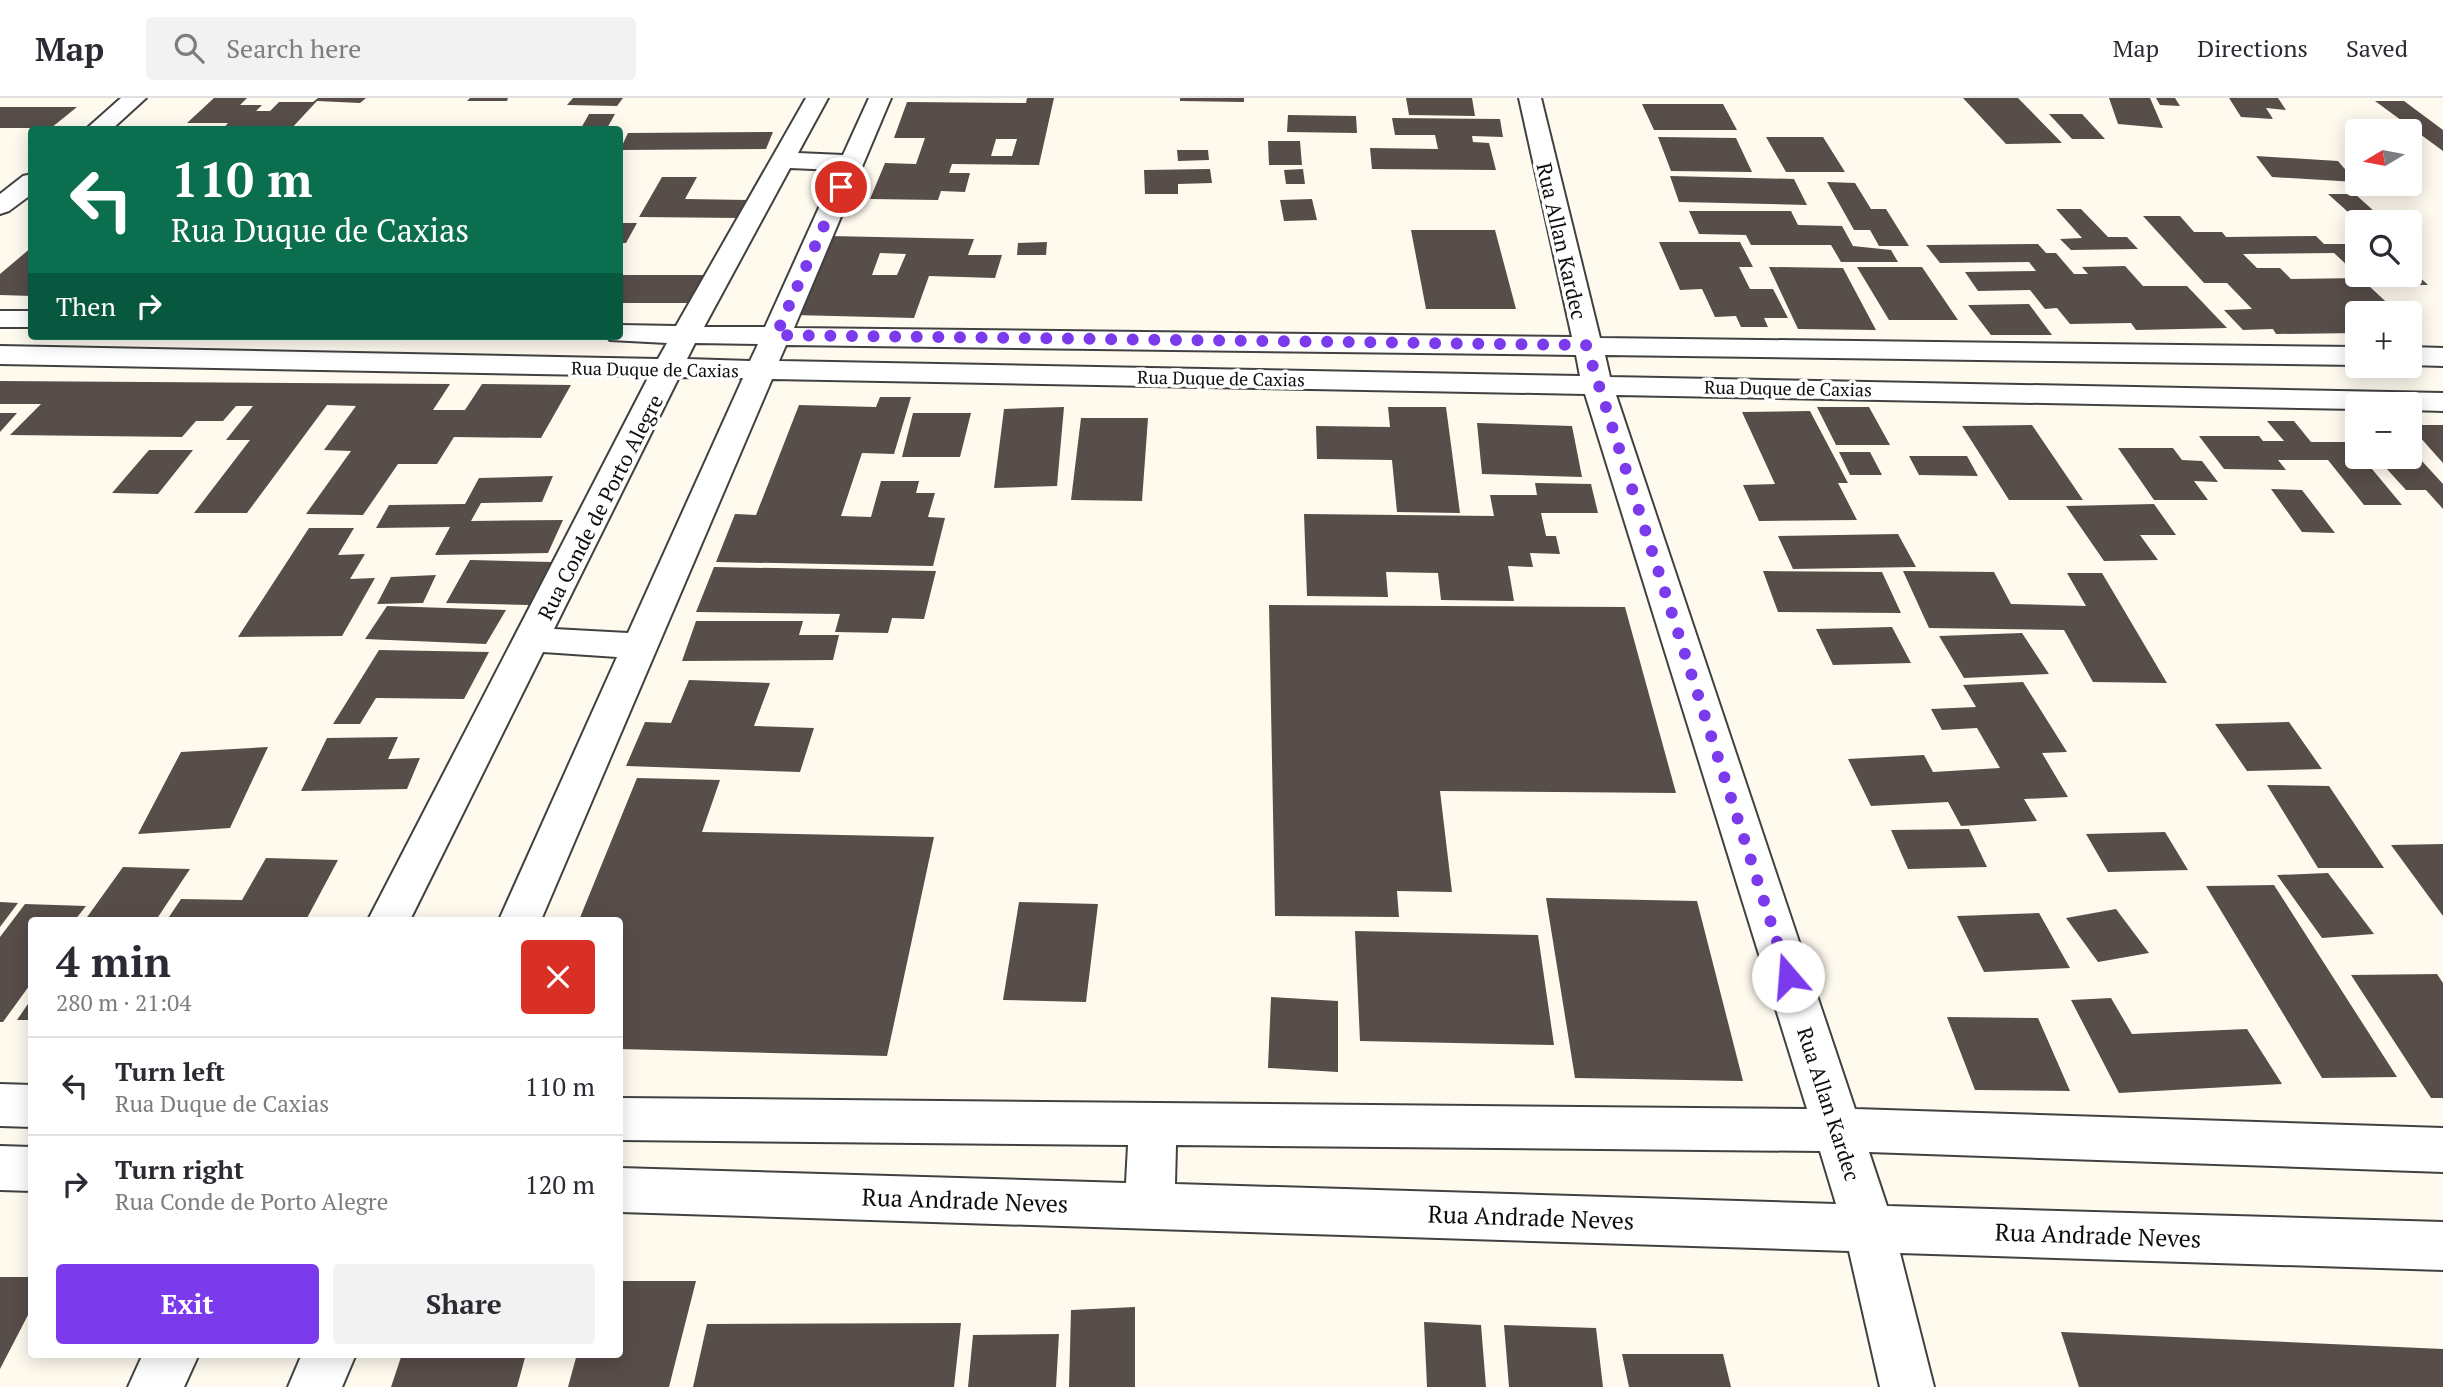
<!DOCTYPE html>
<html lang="en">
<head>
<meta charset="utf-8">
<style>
  :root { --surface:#fff; --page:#f2f2f3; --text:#2b2b33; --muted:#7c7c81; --line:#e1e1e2; --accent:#7c3aed }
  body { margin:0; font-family:"PT Serif",serif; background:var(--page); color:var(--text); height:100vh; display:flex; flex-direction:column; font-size:26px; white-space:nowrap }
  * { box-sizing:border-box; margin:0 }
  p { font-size:23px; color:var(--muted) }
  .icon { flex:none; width:38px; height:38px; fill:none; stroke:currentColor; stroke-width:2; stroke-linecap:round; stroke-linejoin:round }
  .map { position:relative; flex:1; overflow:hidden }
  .sheet { position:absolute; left:28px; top:819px; width:595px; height:441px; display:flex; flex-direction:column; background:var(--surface); border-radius:7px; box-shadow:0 4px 18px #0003 }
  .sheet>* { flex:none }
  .guide { position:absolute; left:28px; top:28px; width:595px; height:214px; border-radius:7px; box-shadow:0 4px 18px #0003; background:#0b6e4f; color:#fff; overflow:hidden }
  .needle { width:46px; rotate:260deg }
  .controls { position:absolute; left:2345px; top:21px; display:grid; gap:14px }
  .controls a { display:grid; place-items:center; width:77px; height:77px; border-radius:7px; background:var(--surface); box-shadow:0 4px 18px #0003; font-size:35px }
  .pin { position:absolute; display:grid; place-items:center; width:60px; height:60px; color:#fff; margin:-30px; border:4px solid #fff; border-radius:50%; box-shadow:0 2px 7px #0007 }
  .me { position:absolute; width:77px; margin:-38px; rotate:342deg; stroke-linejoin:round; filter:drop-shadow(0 0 5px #0008) }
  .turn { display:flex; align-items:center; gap:24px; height:147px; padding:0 28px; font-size:32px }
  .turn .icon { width:91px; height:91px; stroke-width:2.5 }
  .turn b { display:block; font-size:49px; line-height:60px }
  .then { display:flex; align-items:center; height:66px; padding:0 28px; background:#0003; gap:14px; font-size:26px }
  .round { display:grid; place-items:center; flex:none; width:74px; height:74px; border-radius:7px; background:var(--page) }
  .overview { display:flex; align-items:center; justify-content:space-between; height:119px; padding:0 28px }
  h1 { font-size:42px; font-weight:800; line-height:52px }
  .action { display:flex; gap:14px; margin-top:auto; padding:14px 28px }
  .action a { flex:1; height:80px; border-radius:7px; background:var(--accent); color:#fff; font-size:28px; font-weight:800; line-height:80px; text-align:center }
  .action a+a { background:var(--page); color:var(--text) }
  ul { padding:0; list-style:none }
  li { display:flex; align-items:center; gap:21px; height:98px; padding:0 28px; border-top:2px solid var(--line) }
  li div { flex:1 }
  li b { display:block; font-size:26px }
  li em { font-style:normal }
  header { display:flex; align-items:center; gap:42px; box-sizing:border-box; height:98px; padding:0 35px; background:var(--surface); border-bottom:2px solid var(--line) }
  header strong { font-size:33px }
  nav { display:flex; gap:38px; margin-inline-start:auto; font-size:24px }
  .search { width:490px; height:63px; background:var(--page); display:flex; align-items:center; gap:18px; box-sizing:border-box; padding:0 24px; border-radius:7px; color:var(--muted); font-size:26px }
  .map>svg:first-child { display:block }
  .building { fill:#574d49; fill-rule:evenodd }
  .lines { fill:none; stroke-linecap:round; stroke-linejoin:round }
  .minor-casing { stroke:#414141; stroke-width:4 }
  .minor { fill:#fff; fill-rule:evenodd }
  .route { stroke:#7c3aed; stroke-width:12; stroke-dasharray:0 21.6 }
  .labels { text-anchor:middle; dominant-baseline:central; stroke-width:7; stroke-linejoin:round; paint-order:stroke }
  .far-street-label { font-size:18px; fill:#0e0e0e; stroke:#fff }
  .street-label { font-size:21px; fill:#0e0e0e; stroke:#fff }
  .near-street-label { font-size:24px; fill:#0e0e0e; stroke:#fff }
</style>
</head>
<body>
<header>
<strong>Map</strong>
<div class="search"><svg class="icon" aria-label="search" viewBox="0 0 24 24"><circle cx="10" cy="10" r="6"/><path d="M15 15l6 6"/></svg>Search here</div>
<nav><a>Map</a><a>Directions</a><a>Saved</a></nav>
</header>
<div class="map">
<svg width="2443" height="1289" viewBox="0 0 2443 1289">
  <rect width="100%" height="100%" fill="#fffaee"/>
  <path class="building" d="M214 0H247L240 7H262L256 13H270L279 4H313L318 0H366L360 5 317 3 290 32H222L228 25H187Z
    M470 0H508L507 3H467Z
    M573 0H623L617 8 567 7Z
    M1027 0H1054L1039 67 952 66 949 75H970L965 94 941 93 938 102 870 101 885 65 916 66 925 40H894L907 4 1026 5ZM996 41H1017L1012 58H991Z
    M1180 0H1244V4L1180 3Z
    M1406 0H1472L1475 18 1409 17Z
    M1963 0H2018L2062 45 2006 46Z
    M2109 0H2150L2163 30 2118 26Z
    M2156 0H2175L2180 8 2160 7Z
    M2229 0H2278L2286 12 2266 10 2273 21 2241 19Z
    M2375 3H2404L2443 32V53Z
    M1642 6H1723L1737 32H1654Z
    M0 9H77L51 30H0Z
    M589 16H615L606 32H580Z
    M2049 16H2082L2105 41H2072Z
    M1288 17 1356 18 1357 35 1287 34Z
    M1392 20 1500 21 1503 39 1472 38 1473 44 1489 45 1496 72 1372 71 1370 50 1438 51 1435 37H1395Z
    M773 34 766 51 620 52 628 35Z
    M1658 39 1736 40 1752 74 1671 73Z
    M1766 39H1823L1845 74H1786Z
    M1268 43H1300L1302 67H1269Z
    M1177 52H1208L1209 62 1178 63Z
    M2256 58 2338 63 2356 84 2272 79Z
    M1210 71 1212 85 1178 86V96H1145L1144 72Z
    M1303 71 1305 86H1286L1284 72Z
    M1670 78 1794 81 1807 107 1679 104Z
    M662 79H697L685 101 748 102 739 120 639 119Z
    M1827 84 1855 85 1871 111H1886L1909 148H1879L1870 132H1854Z
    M2328 96H2355L2385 123H2358Z
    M1312 101 1317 122 1284 123 1280 102Z
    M2056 111H2081L2108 139H2127L2138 151 2071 152 2060 141 2082 140Z
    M1689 113H1791L1798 127 1842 128 1853 148 1891 152 1898 164H1841L1831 147H1751L1746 137 1699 136Z
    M2143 118H2180L2194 134H2222L2226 139 2316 138 2324 146H2357V177H2410V170L2428 187H2368L2398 215H2357V235L2276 236 2273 231 2243 232 2224 212 2252 211 2227 185H2204ZM2334 155 2361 180 2291 181 2280 170H2257L2243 156Z
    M620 125H637L626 145H620Z
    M1411 132H1495L1516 211H1426Z
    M830 138 974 141 968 157H1002L995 180 929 178 914 220 794 217ZM880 155 906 156 897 177H872Z
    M1047 144 1046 157H1017L1018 145Z
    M1659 144H1740L1753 169H1739L1750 191H1773L1788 220H1764L1768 229H1741L1736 218 1715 219 1702 191 1680 192Z
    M2038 146 2046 155H2056L2074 176H2088L2082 169 2125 168 2143 188H2187L2227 230 2136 232 2131 225 2070 226 2057 210 2045 211 2030 192 1978 193 1965 174 2036 173 2029 164 1940 165 1926 147Z
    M32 149V198L0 197V176Z
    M1769 169 1843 170 1876 232 1798 231Z
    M1857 169H1922L1958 222H1889Z
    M621 177H706L692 205H620Z
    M2029 206 2052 237H1991L1968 207Z
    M0 283 450 286 433 312H465L482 286 571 287 541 340 454 339 437 366H398L363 417 306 416 351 353 324 352 356 308 327 307 247 415H194L250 342H226L253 308H236L223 323H196L182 339 10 337 41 306H0Z
    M880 299H911L894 356 862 355 841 418 871 419 881 383H919L916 395H935L928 419 945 420 933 468 716 464 735 416 756 417 799 307 876 309Z
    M1064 309 1057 388 994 390 1004 311Z
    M1388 309H1446L1460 415 1397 414 1392 362 1317 361 1316 328 1390 329Z
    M1817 309H1869L1890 347H1836Z
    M1810 313 1848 385H1838L1857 422 1759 423 1743 387 1775 386 1742 314Z
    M0 315H17L0 334Z
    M913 315H971L960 359H902Z
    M1081 320H1148L1142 403 1071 402Z
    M2267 323H2294L2311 344H2349L2357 354V359H2362L2402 407H2364L2328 362H2278L2286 372 2224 371 2199 338H2259L2263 343H2284Z
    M1477 325 1572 328 1582 379 1482 376Z
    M2032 327 2083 402H2009L1962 328Z
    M2410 327H2443V365L2410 328Z
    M2118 350H2173L2182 362 2202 363 2218 384 2194 383 2208 402H2154Z
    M2410 350 2443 386V411L2426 392H2406L2376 359H2410Z
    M149 352H193L158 396 112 395Z
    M1839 354H1870L1882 377H1850Z
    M1909 358H1967L1978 378 1919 377Z
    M553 378 542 404 481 405 471 423 563 422 548 455 435 457 450 429 376 430 389 407 465 406 479 380Z
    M1535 385 1591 386 1598 415H1541L1546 438H1556L1560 456 1530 455 1533 469 1508 468 1514 503 1441 502 1438 475 1386 474 1388 499 1307 498 1304 416 1494 418 1490 397H1537Z
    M2271 391 2302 392 2335 435 2302 434Z
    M2154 406 2176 437H2140L2158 462 2104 463 2066 408Z
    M309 430H354L338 457 365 456 350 481 375 480 342 538 238 539Z
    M1898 436 1916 469 1793 471 1778 438Z
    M470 462 552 464 529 507 446 505Z
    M714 469 936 473 924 521 892 520 888 535 835 534 840 516 696 514Z
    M1763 473 1882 474 1901 515 1778 514Z
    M1903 473 1994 474 2011 506 2086 508 2067 475H2102L2167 585 2093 584 2064 532 1929 530Z
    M436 477 423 505 377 506 391 479Z
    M1269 507 1625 509 1676 695 1440 693 1452 794 1397 793 1399 819 1275 818Z
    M387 508 506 512 486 546 365 541Z
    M696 523H803L799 537H839L833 562 682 563Z
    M1892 529 1911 565 1833 567 1816 531Z
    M2022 535 2049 576 1964 580 1939 538Z
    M379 552 489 554 464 601 376 600 360 626H333Z
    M689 582 770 585 754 628 814 630 800 674 626 668 645 624 671 625Z
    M2023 584 2067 654 2042 655 2068 699 2024 701 2037 723 1961 728 1948 704 1871 708 1848 661 1924 657 1933 674 2000 670 1977 630 1942 632 1931 611 1976 609 1963 587Z
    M2289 624 2322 671 2247 673 2215 626Z
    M398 639 388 661 420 660 407 691 301 693 327 640Z
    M268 649 230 730 138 736 181 654Z
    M637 680 720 682 702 734 934 739 887 958 620 951V822H579Z
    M2267 687 2329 688 2384 770H2318Z
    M1969 731 1987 769 1908 771 1891 732Z
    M2165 734 2188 772 2108 774 2086 736Z
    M2443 746V818L2391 747Z
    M266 760 338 762 306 822H167L181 801 242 802Z
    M123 769 190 771 156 822H85Z
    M2328 775 2374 836 2322 840 2277 777Z
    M2274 787 2397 979 2322 980 2206 788Z
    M1546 800 1697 803 1743 983 1575 980Z
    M0 804 18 805 0 829Z
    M1019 804 1098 806 1086 904 1003 902Z
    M25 806 86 808 75 822H32V884L3 924H0V839Z
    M2116 811 2149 855 2098 864 2066 820Z
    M2039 815 2070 870 1984 874 1957 818Z
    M1355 833 1538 837 1554 947 1360 943Z
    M2437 876 2443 885V1000H2431L2351 877Z
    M1271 899 1338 903V974L1268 970Z
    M32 900V922H17Z
    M2111 900 2132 936 2247 931 2282 986 2119 995 2071 902Z
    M1947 919 2038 920 2070 993 1975 992Z
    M0 1179H32V1217H28L0 1271Z
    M620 1183H696L669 1289H568L577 1256H620Z
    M1135 1209V1289H1069L1071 1212Z
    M1424 1224 1481 1227 1486 1289H1427Z
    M961 1225 954 1289H693L707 1226Z
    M1504 1227 1596 1230 1603 1289H1509Z
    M2061 1234 2443 1251V1289H2079Z
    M1059 1236 1056 1289H968L973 1237Z
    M402 1256H526L517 1289H391Z
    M1622 1256H1723L1731 1289H1629Z"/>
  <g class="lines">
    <defs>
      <path id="minor" d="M121 0H146L111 32H85Z
        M806 0H828L798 55 843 57 869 0H891L794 230 1572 239 1519 0H1541L1600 240 2357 249V267L1605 257 1610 279 2443 295V313L2410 312V306H2357V311L1616 297 1855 1011 2443 1030V1074L1869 1054 1887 1108 2443 1124V1172L1900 1155 1934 1289H1880L1849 1153 620 1114V1070L1126 1085 1128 1047 620 1042V1000L1807 1011 1585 296 772 281 541 822H499L617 559 543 554 410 822H368L649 278 0 266V248L658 261 667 245 610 242 607 238H620V227L676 228ZM790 70 836 72 765 229H704ZM695 245 758 246 750 263 687 261ZM786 247 1576 257 1580 278 779 263ZM679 279 743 280 628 535 554 531ZM1176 1047 1820 1053 1836 1106 1175 1086Z
        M32 76V96L9 113 0 116V96L23 78Z
        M0 213H32V229H0Z
        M2410 249 2443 250V268L2410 267Z
        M0 986 32 987V1029L0 1028Z
        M0 1048 32 1049V1093L0 1092Z
        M143 1256H199L184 1289H128Z
        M302 1256H356L342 1289H288Z"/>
    </defs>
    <use href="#minor" class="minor-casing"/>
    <use href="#minor" class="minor"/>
  </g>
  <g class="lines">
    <path class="route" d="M841 89 776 237 1586 247 1788 878"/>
  </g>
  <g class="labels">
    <g class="far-street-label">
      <text transform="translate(655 271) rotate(1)">Rua Duque de Caxias</text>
      <text transform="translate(1221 280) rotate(1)">Rua Duque de Caxias</text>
      <text transform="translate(1788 290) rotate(1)">Rua Duque de Caxias</text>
    </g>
    <g class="street-label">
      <text transform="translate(1562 143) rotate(77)">Rua Allan Kardec</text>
      <text transform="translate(600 409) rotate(-63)">Rua Conde de Porto Alegre</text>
      <text transform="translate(1829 1006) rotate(72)">Rua Allan Kardec</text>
    </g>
    <g class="near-street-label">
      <text transform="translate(965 1102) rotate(2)">Rua Andrade Neves</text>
      <text transform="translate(1531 1119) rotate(2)">Rua Andrade Neves</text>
      <text transform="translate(2098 1137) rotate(2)">Rua Andrade Neves</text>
    </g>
  </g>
</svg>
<div class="controls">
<a><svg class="needle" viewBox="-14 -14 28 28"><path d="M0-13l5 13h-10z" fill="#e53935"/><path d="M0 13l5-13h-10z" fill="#7c7c81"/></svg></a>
<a><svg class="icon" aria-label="search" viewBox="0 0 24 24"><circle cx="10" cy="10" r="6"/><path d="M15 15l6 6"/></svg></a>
<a>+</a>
<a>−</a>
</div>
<div class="pin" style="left:841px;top:89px;background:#d93025"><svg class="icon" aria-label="arrive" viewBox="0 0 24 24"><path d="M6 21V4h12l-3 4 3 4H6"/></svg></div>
<svg class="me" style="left:1788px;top:878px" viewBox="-20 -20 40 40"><circle r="19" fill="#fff"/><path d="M0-13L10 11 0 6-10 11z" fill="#7c3aed"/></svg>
<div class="guide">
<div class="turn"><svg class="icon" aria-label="left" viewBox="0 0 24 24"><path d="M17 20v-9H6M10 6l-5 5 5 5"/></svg><div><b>110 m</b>Rua Duque de Caxias</div></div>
<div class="then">Then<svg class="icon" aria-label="right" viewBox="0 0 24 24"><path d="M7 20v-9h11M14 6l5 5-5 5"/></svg></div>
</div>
<section class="sheet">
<div class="overview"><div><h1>4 min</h1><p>280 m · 21:04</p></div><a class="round" style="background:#d93025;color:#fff"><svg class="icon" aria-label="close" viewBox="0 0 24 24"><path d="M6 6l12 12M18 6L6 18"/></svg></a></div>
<ul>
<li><svg class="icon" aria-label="left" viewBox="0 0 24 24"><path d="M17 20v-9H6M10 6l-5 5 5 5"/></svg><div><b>Turn left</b><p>Rua Duque de Caxias</p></div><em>110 m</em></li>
<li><svg class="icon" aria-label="right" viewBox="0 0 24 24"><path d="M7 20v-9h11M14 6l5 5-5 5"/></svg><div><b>Turn right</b><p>Rua Conde de Porto Alegre</p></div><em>120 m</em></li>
</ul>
<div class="action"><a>Exit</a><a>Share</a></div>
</section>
</div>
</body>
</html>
